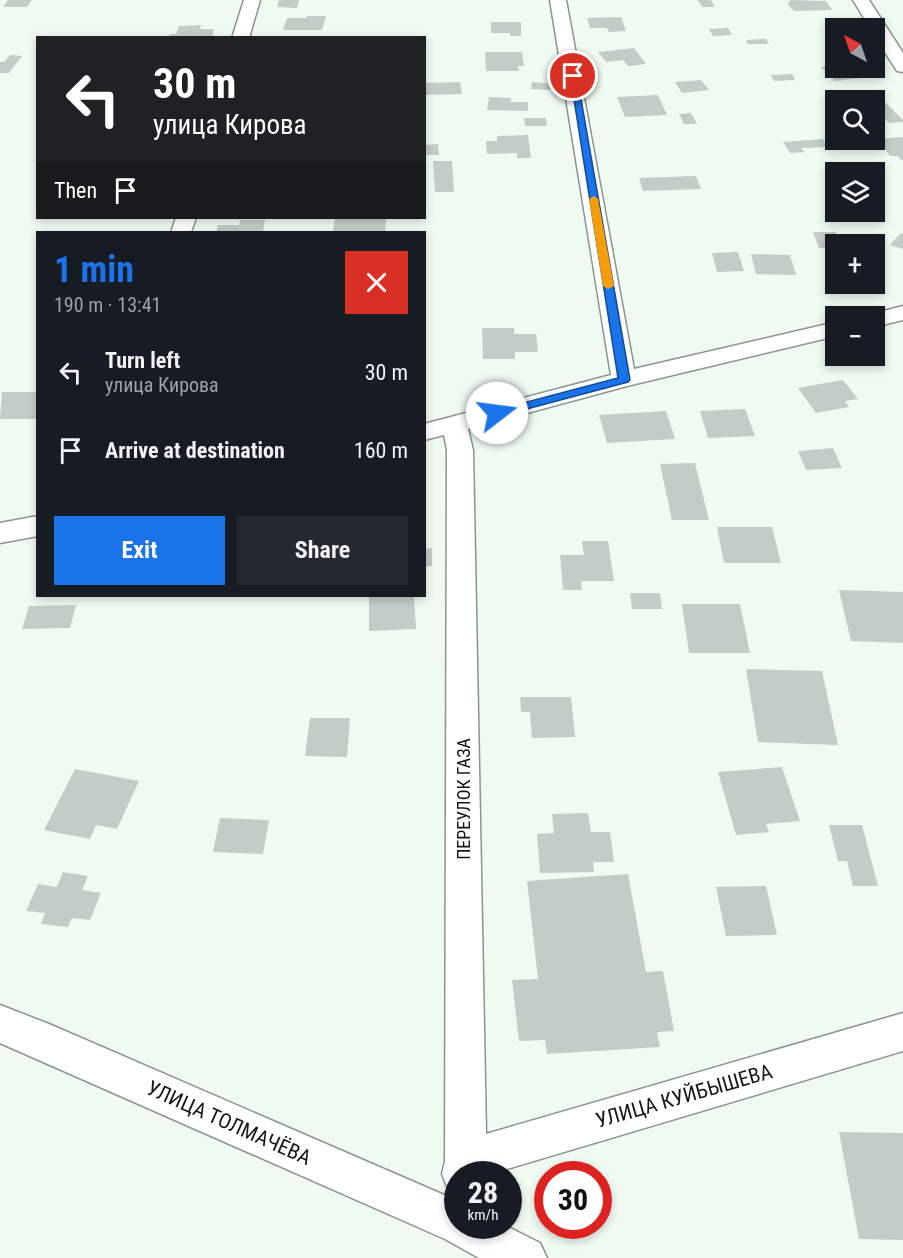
<!DOCTYPE html>
<html lang="en">
<head>
<meta charset="utf-8">
<style>
  :root { --surface:#171b24; --page:#242831; --text:#f1f3f6; --muted:#9ea1a6; --accent:#1a73e8 }
  body { margin:0; font-family:"Roboto Condensed",sans-serif; background:var(--page); color:var(--text); height:100vh; display:flex; flex-direction:column; font-size:22px; white-space:nowrap }
  * { box-sizing:border-box; margin:0 }
  p { font-size:20px; color:var(--muted) }
  .icon { flex:none; width:33px; height:33px; fill:none; stroke:currentColor; stroke-width:2; stroke-linecap:round; stroke-linejoin:round }
  .map { position:relative; flex:1; overflow:hidden }
  .drawer { position:absolute; left:36px; top:231px; width:390px; height:366px; display:flex; flex-direction:column; background:var(--surface); border-radius:0px; box-shadow:0 3px 9px #0003 }
  .drawer>* { flex:none }
  .top-card { position:absolute; left:36px; top:36px; width:390px; height:183px; border-radius:0px; box-shadow:0 3px 9px #0003; background:#202124; color:#fff; overflow:hidden }
  .needle { width:39px; rotate:320deg }
  .fabs { position:absolute; left:825px; top:18px; display:grid; gap:12px }
  .fabs a { display:grid; place-items:center; width:60px; height:60px; border-radius:0px; background:var(--surface); box-shadow:0 3px 9px #0003; font-size:30px }
  .speed { position:absolute; left:444px; top:1161px; display:flex; gap:12px; font-size:30px; font-weight:700; text-align:center }
  .speed>* { display:grid; place-content:center; width:78px; height:78px; border-radius:50%; background:var(--surface); box-shadow:0 3px 9px #0003; line-height:1 }
  .speed small { font-size:15px; font-weight:400 }
  .speed .limit { border:9px solid #d22; background:#fff; color:#111 }
  .pin { position:absolute; display:grid; place-items:center; width:51px; height:51px; color:#fff; margin:-26px; border:3px solid #fff; border-radius:50%; box-shadow:0 2px 6px #0007 }
  .me { position:absolute; width:66px; margin:-33px; rotate:75deg; stroke-linejoin:round; filter:drop-shadow(0 0 4px #0008) }
  .turn { display:flex; align-items:center; gap:21px; height:126px; padding:0 18px; font-size:27px }
  .turn .icon { width:78px; height:78px; stroke-width:2.5 }
  .turn b { display:block; font-size:42px; line-height:51px }
  .then { display:flex; align-items:center; height:57px; padding:0 18px; background:#0003; gap:12px; font-size:22px }
  .round { display:grid; place-items:center; flex:none; width:63px; height:63px; border-radius:0px; background:var(--page) }
  .headline { display:flex; align-items:center; justify-content:space-between; height:102px; padding:0 18px }
  h1 { font-size:36px; font-weight:700; line-height:45px; color:var(--accent) }
  .button { display:flex; gap:12px; margin-top:auto; padding:12px 18px }
  .button a { flex:1; height:69px; border-radius:0px; background:var(--accent); color:#fff; font-size:24px; font-weight:700; line-height:69px; text-align:center }
  .button a+a { background:var(--page); color:var(--text) }
  ul { padding:0; list-style:none }
  li { display:flex; align-items:center; gap:18px; height:78px; padding:0 18px }
  li div { flex:1 }
  li b { display:block; font-size:22px }
  li em { font-style:normal }
  .map>svg:first-child { display:block }
  .building { fill:#c3cdc5 }
  .lines { fill:none; stroke-linecap:round; stroke-linejoin:round }
  .street-casing { stroke:#8b958d; stroke-width:3 }
  .street { fill:#fff; fill-rule:evenodd }
  .route { fill:#1a73e8; stroke:#114b97; stroke-width:1.5 }
  .slow { fill:#f59e0b }
  .labels { text-anchor:middle; dominant-baseline:central; stroke-width:4.5; stroke-linejoin:round; paint-order:stroke }
  .street-label { font-size:18px; fill:#141815; stroke:#fff }
  .near-street-label { font-size:21px; fill:#141815; stroke:#fff }
</style>
</head>
<body>
<div class="map">
<svg width="903" height="1258" viewBox="0 0 903 1258">
  <rect width="100%" height="100%" fill="#effaf1"/>
  <path class="building" d="M8 0H32L27 7H3Z
    M279 0H299L297 8 277 7Z
    M698 0H711L715 7H702Z
    M789 0 826 1 832 10 794 11 790 7 787 2H790Z
    M307 16H326L322 30H283L287 18H306Z
    M621 17 626 31 609 32 607 28H590L587 18Z
    M491 22H521V36H510V33H491Z
    M201 25 200 29H214L212 38H169L170 34H176L179 26Z
    M728 28 732 35 713 36 709 29Z
    M766 39 769 44H748L746 40Z
    M634 48 646 64 628 66 623 60 606 62 598 52Z
    M485 52H522L524 66H518L519 71H486Z
    M10 55 22 56 9 73H0V62H4Z
    M836 66 859 68 869 77 835 81 821 67Z
    M792 74 795 80 774 81 771 75Z
    M701 80 709 90 682 93 675 82Z
    M460 82 462 94 424 95V83Z
    M532 82 554 84 553 90 531 89Z
    M658 95 667 115 625 117 617 97Z
    M489 97 511 98V102H528V111L487 110Z
    M886 103 903 120V122L889 123 883 117 874 118V104Z
    M691 113 697 124H684L679 114Z
    M524 118H546L547 126H525Z
    M528 135 531 158H517V153L487 154 486 141H497V136Z
    M903 137V160H901L898 156H890L878 139Z
    M823 139 828 147 801 148 804 152 790 153 783 142Z
    M438 144 439 155H424V145Z
    M433 161H452L454 192H435Z
    M696 176 701 189 643 191 639 178Z
    M335 218H386L385 232H333Z
    M240 220H265L263 232H216L218 225H239Z
    M813 232H836L842 244H836V247L819 248Z
    M901 233 903 234V249L890 245Z
    M738 252 744 271 717 272 712 253Z
    M751 254 790 255 796 275 756 274Z
    M482 328H514V334H536L538 352H515V359H483Z
    M843 380 858 399 845 401 849 407 816 413 798 388Z
    M2 392H38V419H0Z
    M745 409 755 436 708 438 700 411Z
    M666 411 675 439 607 443 599 415Z
    M833 448 842 468 806 470 798 451Z
    M695 463 709 520H672L660 464Z
    M717 527H772L781 563H724Z
    M582 541H608L614 581H581L582 590H563L560 555H584Z
    M432 548V566H424V549Z
    M839 590 903 592V643L851 641Z
    M630 593H660L662 609H632Z
    M369 596H414L416 629 369 631Z
    M682 604H740L750 653H689Z
    M76 605 70 628 22 629 29 606Z
    M746 669 822 671 838 745 758 742Z
    M520 697H571L575 737 532 738 530 712H521Z
    M310 718H350L347 757 305 756Z
    M782 767 800 821 766 824 769 832 736 835 718 772Z
    M75 769 139 781 117 829 96 825 90 839 44 830Z
    M588 813 591 832H610L614 862H593L594 872 540 873 537 834 554 833 552 814Z
    M220 818 269 820 263 854 213 852Z
    M829 825H862L878 886H853L847 861H838Z
    M63 872 88 876 82 890 101 893 90 920 72 918 68 927 41 924 45 913 26 911 38 884 57 887Z
    M628 874 646 972 663 971 674 1031 657 1032 660 1047 547 1054 545 1040 519 1041 512 980 538 979 527 881Z
    M766 886 777 935 726 936 716 887Z
    M839 1132 903 1133V1240L859 1239Z"/>
  <g class="lines">
    <defs>
      <path id="street" d="M244 0H260L249 38H232Z
        M550 0H566L634 369 836 322V336L627 386 468 429 473 450 486 1134 903 1013V1051L490 1174H458V1193L448 1189 442 1174 445 1161 447 450 444 435 424 440V424L611 375Z
        M853 0H869L903 53V72L897 71 874 35V28H870Z
        M176 218H196L191 232H171Z
        M903 306V320L874 327V316H865Z
        M38 516V536L0 543V523Z
        M0 1005 49 1024 458 1201V1226H506L540 1243 547 1258H479L445 1239 0 1043Z"/>
    </defs>
    <use href="#street" class="street-casing"/>
    <use href="#street" class="street"/>
  </g>
  <path class="route" d="M570 74 577 76 630 380 628 382 497 417 493 416V411L618 378Z"/>
  <path class="slow" d="M594 196 598 199 614 286 608 289 603 286 589 199Z"/>
  <g class="labels">
    <g class="street-label">
      <text transform="translate(463 799) rotate(-90)">ПЕРЕУЛОК ГАЗА</text>
    </g>
    <g class="near-street-label">
      <text transform="translate(684 1096) rotate(-16)">УЛИЦА КУЙБЫШЕВА</text>
      <text transform="translate(229 1123) rotate(24)">УЛИЦА ТОЛМАЧЁВА</text>
    </g>
  </g>
</svg>
<div class="fabs">
<a><svg class="needle" viewBox="-14 -14 28 28"><path d="M0-13l5 13h-10z" fill="#e53935"/><path d="M0 13l5-13h-10z" fill="#9ea1a6"/></svg></a>
<a><svg class="icon" aria-label="search" viewBox="0 0 24 24"><circle cx="10" cy="10" r="6"/><path d="M15 15l6 6"/></svg></a>
<a><svg class="icon" aria-label="layers" viewBox="0 0 24 24"><path d="M12 4l9 5-9 5-9-5zM3 14l9 5 9-5"/></svg></a>
<a>+</a>
<a>−</a>
</div>
<div class="speed"><div>28<small>km/h</small></div><div class="limit">30</div></div>
<div class="pin" style="left:573px;top:76px;background:#d93025"><svg class="icon" aria-label="arrive" viewBox="0 0 24 24"><path d="M6 21V4h12l-3 4 3 4H6"/></svg></div>
<svg class="me" style="left:497px;top:413px" viewBox="-20 -20 40 40"><circle r="19" fill="#fff"/><path d="M0-13L10 11 0 6-10 11z" fill="#1a73e8"/></svg>
<div class="top-card">
<div class="turn"><svg class="icon" aria-label="left" viewBox="0 0 24 24"><path d="M17 20v-9H6M10 6l-5 5 5 5"/></svg><div><b>30 m</b>улица Кирова</div></div>
<div class="then">Then<svg class="icon" aria-label="arrive" viewBox="0 0 24 24"><path d="M6 21V4h12l-3 4 3 4H6"/></svg></div>
</div>
<section class="drawer">
<div class="headline"><div><h1>1 min</h1><p>190 m · 13:41</p></div><a class="round" style="background:#d93025;color:#fff"><svg class="icon" aria-label="close" viewBox="0 0 24 24"><path d="M6 6l12 12M18 6L6 18"/></svg></a></div>
<ul>
<li><svg class="icon" aria-label="left" viewBox="0 0 24 24"><path d="M17 20v-9H6M10 6l-5 5 5 5"/></svg><div><b>Turn left</b><p>улица Кирова</p></div><em>30 m</em></li>
<li><svg class="icon" aria-label="arrive" viewBox="0 0 24 24"><path d="M6 21V4h12l-3 4 3 4H6"/></svg><div><b>Arrive at destination</b></div><em>160 m</em></li>
</ul>
<div class="button"><a>Exit</a><a>Share</a></div>
</section>
</div>
</body>
</html>
